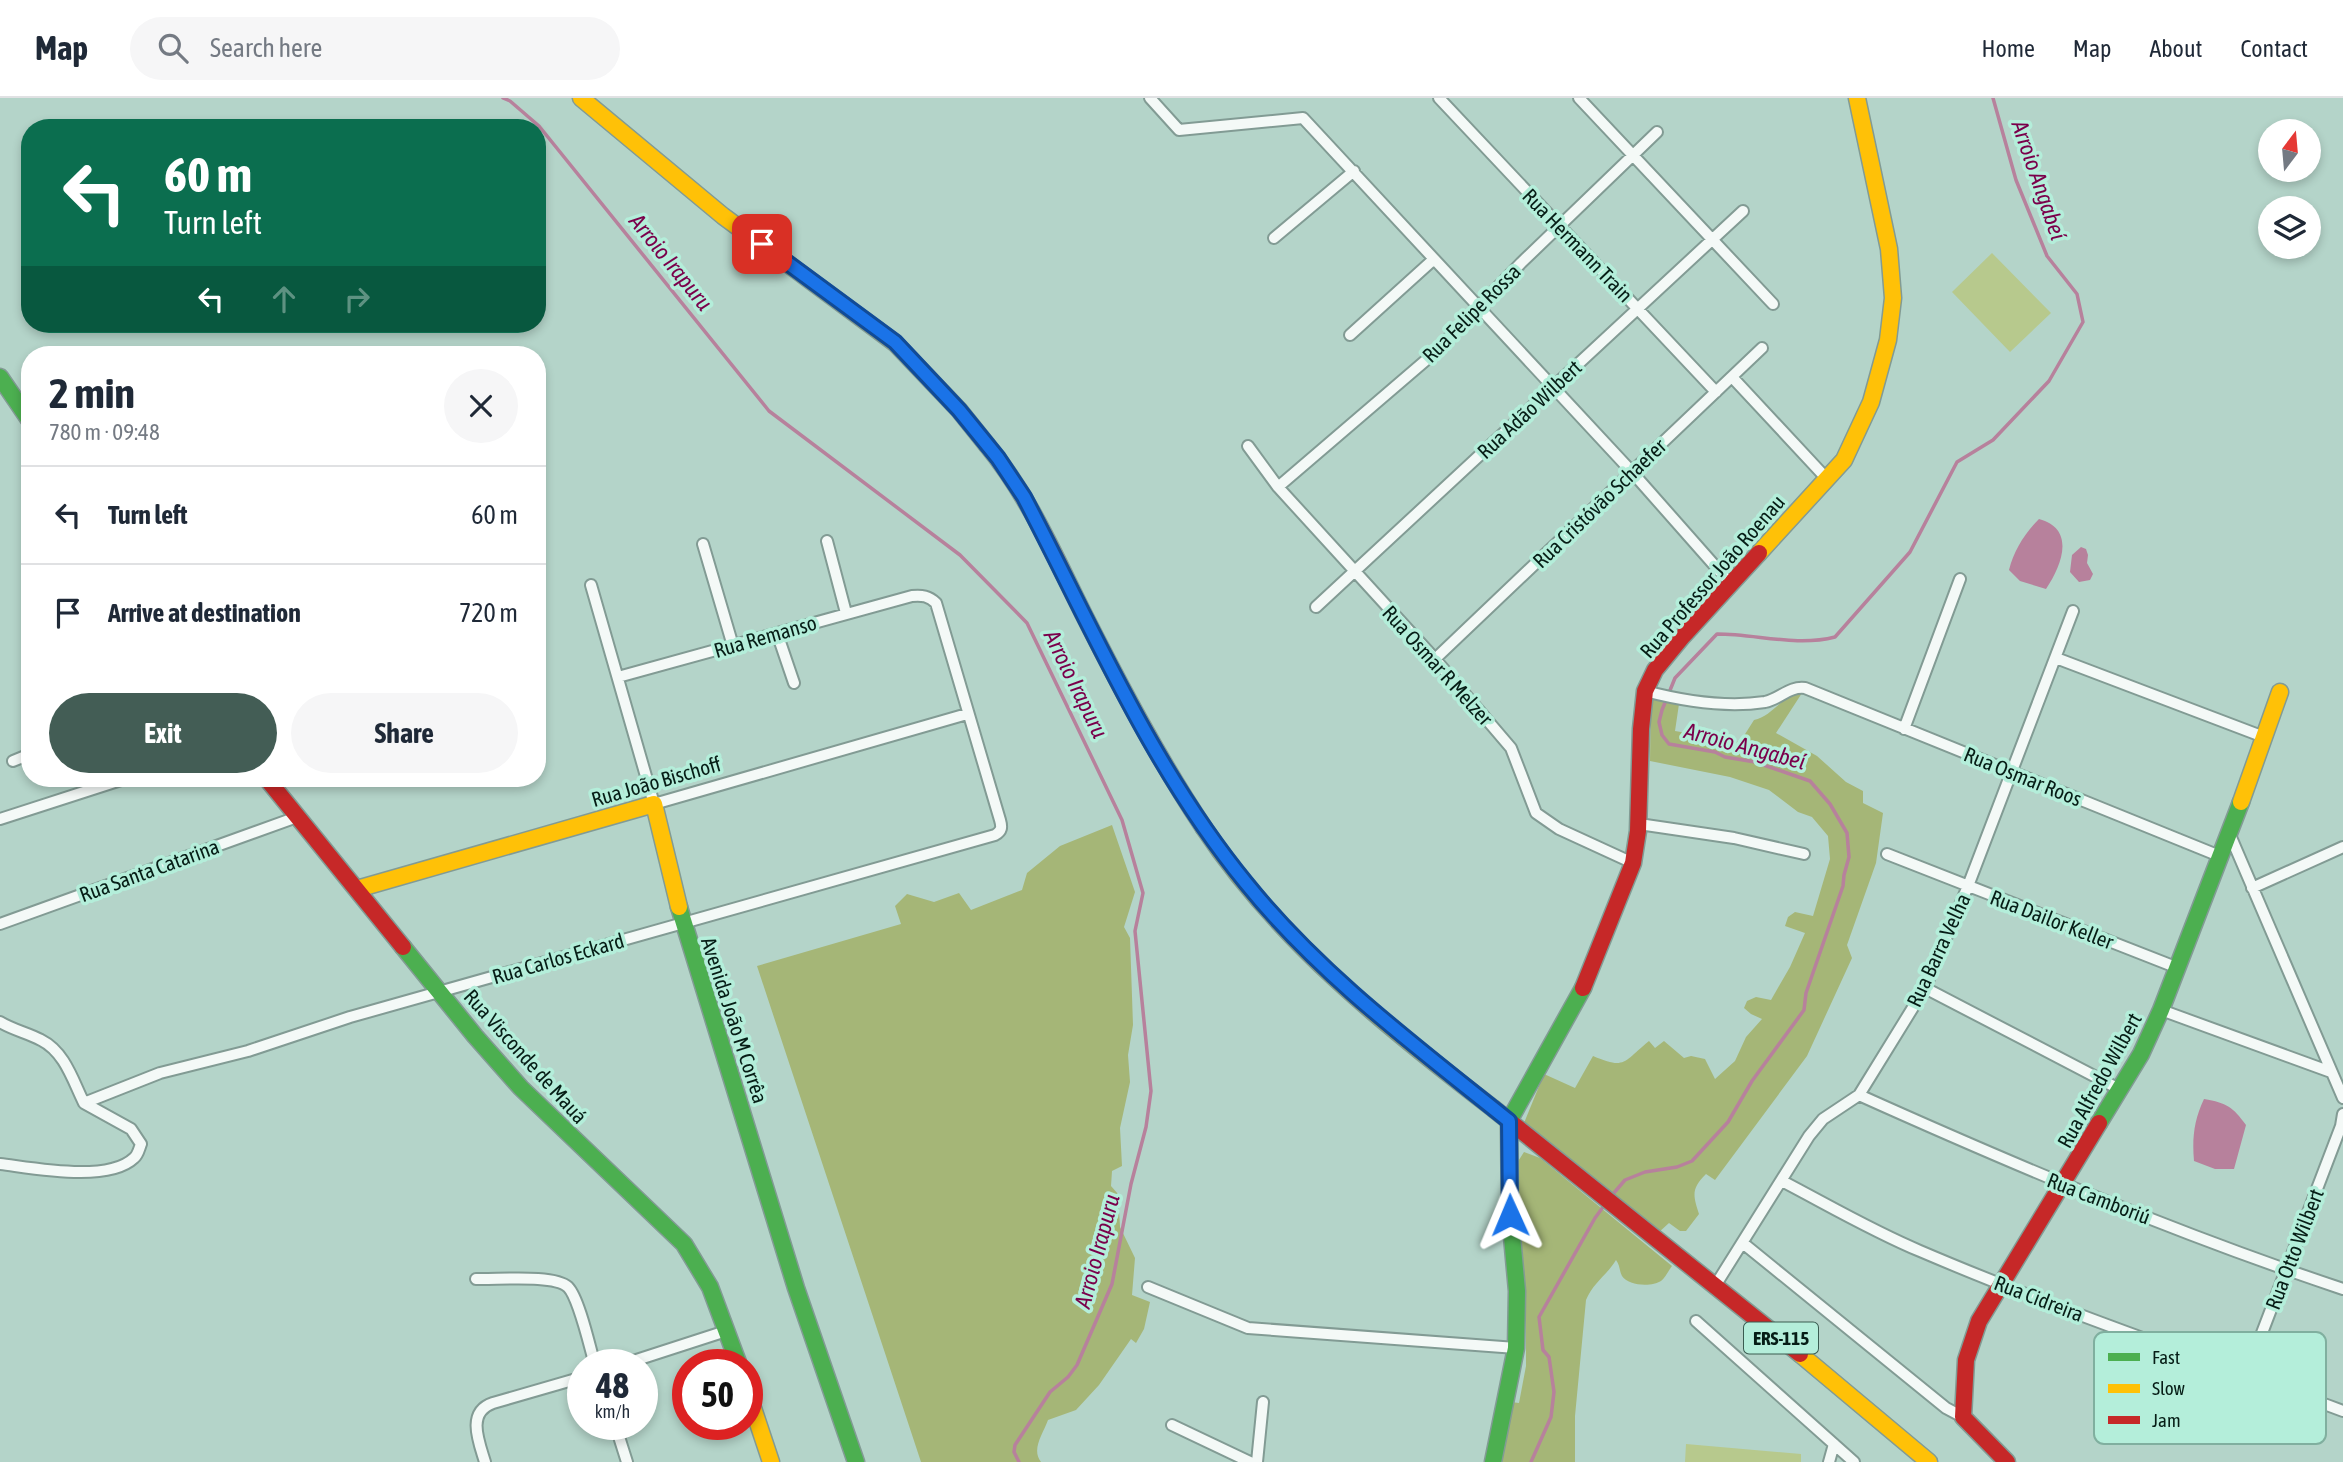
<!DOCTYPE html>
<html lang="en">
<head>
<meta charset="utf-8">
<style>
  :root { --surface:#fff; --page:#f6f6f7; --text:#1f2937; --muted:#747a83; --line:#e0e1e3; --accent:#435d55 }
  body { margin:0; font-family:"Asap Condensed",sans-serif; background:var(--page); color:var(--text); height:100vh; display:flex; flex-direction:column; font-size:26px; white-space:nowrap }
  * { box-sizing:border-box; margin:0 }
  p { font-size:23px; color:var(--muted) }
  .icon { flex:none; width:38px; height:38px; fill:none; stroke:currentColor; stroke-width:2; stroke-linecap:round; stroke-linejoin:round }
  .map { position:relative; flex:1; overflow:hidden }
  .panel { position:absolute; left:21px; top:248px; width:525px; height:441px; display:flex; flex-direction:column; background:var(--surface); border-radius:28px; box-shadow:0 4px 10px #0003 }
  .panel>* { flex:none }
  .banner { position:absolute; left:21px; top:21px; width:525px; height:214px; border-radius:28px; box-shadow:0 4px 10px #0003; background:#0b6e4f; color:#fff; overflow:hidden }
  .needle { width:46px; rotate:16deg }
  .fabs { position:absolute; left:2258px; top:21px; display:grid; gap:14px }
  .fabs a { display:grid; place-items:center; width:63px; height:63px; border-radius:50%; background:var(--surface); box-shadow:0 4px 10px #0003; font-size:35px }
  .speed { position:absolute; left:567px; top:1251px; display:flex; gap:14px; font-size:35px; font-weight:700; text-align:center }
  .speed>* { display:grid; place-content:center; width:91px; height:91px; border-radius:50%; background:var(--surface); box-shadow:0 4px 10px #0003; line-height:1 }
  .speed small { font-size:18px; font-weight:400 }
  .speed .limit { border:10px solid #d22; background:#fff; color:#111 }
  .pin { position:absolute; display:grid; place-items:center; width:60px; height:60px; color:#fff; margin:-30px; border-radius:14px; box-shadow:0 4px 10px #0006 }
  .me { position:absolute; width:77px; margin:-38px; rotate:359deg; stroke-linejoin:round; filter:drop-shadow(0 0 5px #0008) }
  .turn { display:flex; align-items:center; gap:24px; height:147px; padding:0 28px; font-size:32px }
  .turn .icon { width:91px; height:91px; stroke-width:2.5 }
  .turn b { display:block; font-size:49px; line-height:60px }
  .lanes { display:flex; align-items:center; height:66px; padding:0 28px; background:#0003; justify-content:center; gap:35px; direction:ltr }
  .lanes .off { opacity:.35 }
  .round { display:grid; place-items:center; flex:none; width:74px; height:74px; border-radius:37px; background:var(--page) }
  .headline { display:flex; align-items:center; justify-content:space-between; height:119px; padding:0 28px }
  h1 { font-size:42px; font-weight:700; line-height:52px }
  .action { display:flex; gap:14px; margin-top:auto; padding:14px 28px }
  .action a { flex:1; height:80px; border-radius:42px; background:var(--accent); color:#fff; font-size:28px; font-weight:700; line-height:80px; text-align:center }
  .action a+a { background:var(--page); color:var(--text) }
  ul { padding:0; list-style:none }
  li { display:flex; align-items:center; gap:21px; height:98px; padding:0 28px; border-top:2px solid var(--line) }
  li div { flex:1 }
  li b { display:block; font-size:26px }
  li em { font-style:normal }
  header { display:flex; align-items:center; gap:42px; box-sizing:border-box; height:98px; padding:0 35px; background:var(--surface); border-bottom:2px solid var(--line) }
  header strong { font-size:33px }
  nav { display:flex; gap:38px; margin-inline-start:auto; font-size:24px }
  .search { width:490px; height:63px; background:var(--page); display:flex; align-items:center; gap:18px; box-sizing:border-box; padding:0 24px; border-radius:38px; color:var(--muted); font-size:26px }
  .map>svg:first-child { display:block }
  .green { fill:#b7c98d }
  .forest { fill:#a5b677 }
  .water { fill:#b7819c }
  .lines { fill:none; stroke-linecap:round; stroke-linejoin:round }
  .stream { stroke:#b7819c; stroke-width:3.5 }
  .street-casing { stroke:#829b94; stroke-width:14 }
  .fast-casing { stroke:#829b94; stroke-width:19 }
  .slow-casing { stroke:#829b94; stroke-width:19 }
  .jam-casing { stroke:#829b94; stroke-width:19 }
  .street { stroke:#f4f9f7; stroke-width:10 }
  .fast { stroke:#4caf50; stroke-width:16 }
  .slow { stroke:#ffc107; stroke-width:16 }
  .jam { stroke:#c62828; stroke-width:16 }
  .route-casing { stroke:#114b97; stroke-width:18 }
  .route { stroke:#1a73e8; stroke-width:12 }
  .labels { text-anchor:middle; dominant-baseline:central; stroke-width:7; stroke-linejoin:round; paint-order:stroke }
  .shield { fill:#b4eeda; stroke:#3a5c51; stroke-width:2 }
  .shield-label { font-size:19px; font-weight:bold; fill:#061d16 }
  .street-label { font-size:21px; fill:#061d16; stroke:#b4eeda }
  .water-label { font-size:23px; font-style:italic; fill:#7a004b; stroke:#b4eeda }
  .key { fill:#b4eeda; stroke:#80af9f; stroke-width:2 }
  .key-label { font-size:19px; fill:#061d16 }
</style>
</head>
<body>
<header>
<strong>Map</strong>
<div class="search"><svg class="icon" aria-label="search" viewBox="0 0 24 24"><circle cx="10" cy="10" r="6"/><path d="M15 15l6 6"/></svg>Search here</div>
<nav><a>Home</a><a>Map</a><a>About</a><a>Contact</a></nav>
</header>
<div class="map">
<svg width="2343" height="1364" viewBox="0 0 2343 1364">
  <rect width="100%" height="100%" fill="#b4d4c9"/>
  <path class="green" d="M1992 155 2051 215 2010 254 1952 194Z
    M1686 1346 1801 1356V1364H1685Z"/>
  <path class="forest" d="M1795 595H1802L1776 635 1817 658 1846 684 1863 693V705L1883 715 1876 765 1847 847 1852 860 1807 958 1715 1082 1706 1076C1691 1091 1693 1097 1699 1116L1686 1133H1680L1669 1125 1658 1135 1524 1025 1544 976 1575 990 1593 958C1626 972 1623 964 1649 943L1655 950 1664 943 1684 960 1691 958 1705 961 1715 981 1735 963 1746 939 1762 921 1751 916 1744 910 1747 903 1756 899 1771 902 1790 869 1805 835 1785 828 1788 819 1795 814 1813 818 1830 761 1828 738 1812 719 1798 714 1769 692 1730 679 1650 663 1651 597 1679 606 1675 633 1740 644 1754 622C1770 619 1779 603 1795 595Z
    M1112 727 1135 794 1124 829 1130 840 1133 927 1128 957 1130 984 1120 1030 1122 1068 1112 1073 1111 1088 1118 1096 1120 1129 1135 1160 1132 1197 1150 1204 1144 1231 1136 1245 1131 1241 1099 1287 1076 1312 1048 1322C1043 1336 1031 1351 1041 1364H921L757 868 901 826 895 808 907 796 934 804 959 795 971 812 1022 792 1027 775 1060 748Z
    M1524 1054 1540 1060 1672 1168C1669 1172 1665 1180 1661 1183 1652 1189 1628 1188 1622 1178 1619 1172 1620 1167 1616 1162 1607 1177 1593 1185 1586 1202L1575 1318V1364H1500L1511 1304 1519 1305 1526 1268V1195L1516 1102 1517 1065Z"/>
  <path class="water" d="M2039 421C2076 431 2062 467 2046 491L2020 483 2009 472C2014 452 2025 435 2039 421Z
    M2081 449 2086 451 2088 457 2087 465 2093 476 2090 482 2079 484 2070 474 2072 457Z
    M2204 1001C2227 1005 2233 1009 2246 1027L2234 1071H2215L2194 1063C2192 1040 2194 1022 2204 1001Z"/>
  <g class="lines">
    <path class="stream" d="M503 0 510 3 539 28 769 313 960 457 1027 525 1122 722 1143 795 1135 833 1151 993 1146 1029 1131 1086 1112 1186 1077 1267 1068 1279 1050 1294 1015 1347 1014 1354 1019 1364
      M1613 1096 1625 1082 1645 1074 1677 1069 1692 1063 1728 1024 1752 983 1804 912 1806 895 1843 788 1844 777 1849 759 1847 735 1830 706 1810 683 1755 664 1725 659 1715 654 1669 646 1662 637 1659 624 1662 612 1675 580 1717 536C1757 536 1796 549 1835 539L1910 454 1957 364 1993 342 2049 283 2083 224 2077 196 2047 158 2016 82 1993 0
      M1531 1364 1551 1319 1554 1294 1549 1259 1543 1252 1539 1219 1595 1120 1606 1105"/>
    <defs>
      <path id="street" d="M1150 0 1179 32 1303 20 1632 374 1730 485
        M1439 0 1716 294
        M1579 0 1773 206
        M1274 140 1354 73
        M1350 237 1434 161
        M1732 279 1827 381
        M1248 348 1278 389 1435 561 1511 650 1536 715 1559 731 1633 765
        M1278 389 1432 257 1521 165 1657 34
        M827 443 846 515
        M703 446 733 548
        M591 487 654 706 967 616
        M1316 509 1743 113
        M777 535 794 585
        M2056 560 2264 639
        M1435 561 1762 250
        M1645 593C1683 603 1725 610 1765 604 1780 601 1789 588 1805 590L2222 759
        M1904 631 1960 481
        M13 663 30 656
        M0 721 124 681
        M1639 726 1734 740 1804 756
        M2230 737 2343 1000
        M1887 756 2178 870
        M2252 790 2343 749
        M0 826 297 719
        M1925 890 2121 992
        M2161 912 2331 974
        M0 924C13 932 28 935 41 942 65 954 73 983 84 1005
        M1859 997C2017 1068 2178 1136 2343 1191
        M84 1005 160 975 248 953 350 919 995 737C1002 733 1002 729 1000 722L936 505C929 498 922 497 912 498L618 579
        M0 1066C33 1070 108 1085 134 1060 138 1057 139 1051 141 1046L131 1031 84 1005
        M1782 1083C1828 1107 1872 1133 1920 1153 2058 1212 2202 1261 2343 1313
        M1744 1146 1946 1310 1963 1319
        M476 1181C496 1182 554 1176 568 1189 579 1200 590 1250 595 1267
        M1715 1188 1809 1038 1823 1021 1859 997 1925 890 1968 788 2073 513
        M1148 1189 1248 1230 1516 1250
        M1696 1223 1854 1364
        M621 1267 726 1233
        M2228 1324 2341 1028 2343 1016
        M615 1326 627 1364
        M1172 1327 1250 1364
        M485 1364C479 1344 466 1314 493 1305L583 1279
        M1257 1364 1263 1304
        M1829 1364 1834 1346"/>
      <path id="fast" d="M0 279 30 323
        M679 809 796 1190 856 1364
        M403 849 475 938 521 990 684 1146 710 1189 739 1267
        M2099 1025 2141 956 2161 912 2241 704
        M1493 1364 1516 1250 1517 1193 1510 1117 1509 1023 1583 890"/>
      <path id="slow" d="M581 0 723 118 895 245 959 312 987 347
        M1759 455 1844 362 1871 304 1888 242 1893 200 1889 151 1857 0
        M2241 704 2280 594
        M1204 730C1279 843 1387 929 1494 1011
        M357 791 654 706 679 809
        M1800 1256 1929 1364
        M747 1292 771 1364"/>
      <path id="jam" d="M987 347C1029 398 1055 459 1084 517 1121 590 1159 662 1204 730
        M267 681 403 849
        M1583 890 1633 765 1638 733 1641 631 1645 593 1655 572 1683 538 1759 455
        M1494 1011 1800 1256
        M2007 1364 1963 1319 1966 1262 1979 1223 2099 1025"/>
    </defs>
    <use href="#street" class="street-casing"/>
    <use href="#fast" class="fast-casing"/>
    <use href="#slow" class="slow-casing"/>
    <use href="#jam" class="jam-casing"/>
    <use href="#street" class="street"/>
    <use href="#fast" class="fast"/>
    <use href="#slow" class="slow"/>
    <use href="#jam" class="jam"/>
  </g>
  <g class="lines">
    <defs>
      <path id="route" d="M762 146 895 244 959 312 998 360 1024 399C1093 531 1151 669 1246 785 1320 877 1417 949 1509 1023L1510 1117"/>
    </defs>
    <use href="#route" class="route-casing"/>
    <use href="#route" class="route"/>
  </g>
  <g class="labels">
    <rect class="shield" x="1744" y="1224.5" width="74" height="31" rx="5"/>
    <g class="shield-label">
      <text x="1781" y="1240">ERS-115</text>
    </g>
    <g class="street-label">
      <text transform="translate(1578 147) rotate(46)">Rua Hermann Train</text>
      <text transform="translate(1471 215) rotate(-45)">Rua Felipe Rossa</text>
      <text transform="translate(1529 311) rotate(-43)">Rua Adão Wilbert</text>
      <text transform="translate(1599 405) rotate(-44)">Rua Cristóvão Schaefer</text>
      <text transform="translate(1712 478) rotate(-49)">Rua Professor João Roenau</text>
      <text transform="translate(765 538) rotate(-16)">Rua Remanso</text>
      <text transform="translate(1438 567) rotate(48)">Rua Osmar R Melzer</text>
      <text transform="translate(2023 678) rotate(22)">Rua Osmar Roos</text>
      <text transform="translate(656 683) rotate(-16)">Rua João Bischoff</text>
      <text transform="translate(149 772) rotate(-20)">Rua Santa Catarina</text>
      <text transform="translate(2052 821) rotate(21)">Rua Dailor Keller</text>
      <text transform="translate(1938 852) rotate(-65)">Rua Barra Velha</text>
      <text transform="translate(558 860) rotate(-16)">Rua Carlos Eckard</text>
      <text transform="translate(735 922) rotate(72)">Avenida João M Corrêa</text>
      <text transform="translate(526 958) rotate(48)">Rua Visconde de Mauá</text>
      <text transform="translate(2099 982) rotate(-61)">Rua Alfredo Wilbert</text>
      <text transform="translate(2099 1100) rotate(21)">Rua Camboriú</text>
      <text transform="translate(2294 1151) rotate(-69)">Rua Otto Wilbert</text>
      <text transform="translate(2039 1200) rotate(21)">Rua Cidreira</text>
    </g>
    <g class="water-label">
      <text transform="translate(2039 82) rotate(71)">Arroio Angabeí</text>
      <text transform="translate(671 164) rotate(51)">Arroio Irapuru</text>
      <text transform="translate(1076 586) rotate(64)">Arroio Irapuru</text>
      <text transform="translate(1745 648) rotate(15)">Arroio Angabeí</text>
      <text transform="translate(1097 1153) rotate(-75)">Arroio Irapuru</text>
    </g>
  </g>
  <rect x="2094" y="1234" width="232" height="112" rx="10" class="key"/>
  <rect x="2108" y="1255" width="32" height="8" fill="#4caf50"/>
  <rect x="2108" y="1286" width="32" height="9" fill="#ffc107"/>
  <rect x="2108" y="1318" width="32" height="8" fill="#c62828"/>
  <g class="key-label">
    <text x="2152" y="1266">Fast</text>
    <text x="2152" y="1297">Slow</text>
    <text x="2152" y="1329">Jam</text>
  </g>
</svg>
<div class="fabs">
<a><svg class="needle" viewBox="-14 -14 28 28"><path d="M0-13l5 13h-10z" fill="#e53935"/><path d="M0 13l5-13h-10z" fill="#747a83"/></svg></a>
<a><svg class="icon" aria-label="layers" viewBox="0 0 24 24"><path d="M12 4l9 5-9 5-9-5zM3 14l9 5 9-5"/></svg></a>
</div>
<div class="speed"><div>48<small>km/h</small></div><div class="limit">50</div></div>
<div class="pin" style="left:762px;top:146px;background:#d93025"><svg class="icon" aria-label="arrive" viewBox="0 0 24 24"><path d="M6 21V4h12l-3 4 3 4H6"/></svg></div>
<svg class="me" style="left:1510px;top:1117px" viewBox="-20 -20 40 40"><path d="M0-17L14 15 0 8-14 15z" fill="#1a73e8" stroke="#fff" stroke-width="4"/></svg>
<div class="banner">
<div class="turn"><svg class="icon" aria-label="left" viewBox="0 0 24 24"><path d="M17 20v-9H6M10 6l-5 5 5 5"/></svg><div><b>60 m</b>Turn left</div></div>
<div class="lanes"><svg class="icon" aria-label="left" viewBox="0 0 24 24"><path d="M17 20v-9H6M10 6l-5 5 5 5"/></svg><svg class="icon off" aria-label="ahead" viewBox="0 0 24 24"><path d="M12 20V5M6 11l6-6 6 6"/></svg><svg class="icon off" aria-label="right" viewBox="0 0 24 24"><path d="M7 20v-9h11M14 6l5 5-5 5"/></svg></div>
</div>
<section class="panel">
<div class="headline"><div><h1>2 min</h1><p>780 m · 09:48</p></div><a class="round"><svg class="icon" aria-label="close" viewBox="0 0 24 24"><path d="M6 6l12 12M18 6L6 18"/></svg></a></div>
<ul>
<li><svg class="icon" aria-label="left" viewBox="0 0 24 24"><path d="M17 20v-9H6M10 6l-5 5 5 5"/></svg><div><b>Turn left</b></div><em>60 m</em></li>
<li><svg class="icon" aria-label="arrive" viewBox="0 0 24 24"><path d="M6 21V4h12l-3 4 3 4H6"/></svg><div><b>Arrive at destination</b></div><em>720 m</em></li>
</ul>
<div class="action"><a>Exit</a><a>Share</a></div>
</section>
</div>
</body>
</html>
